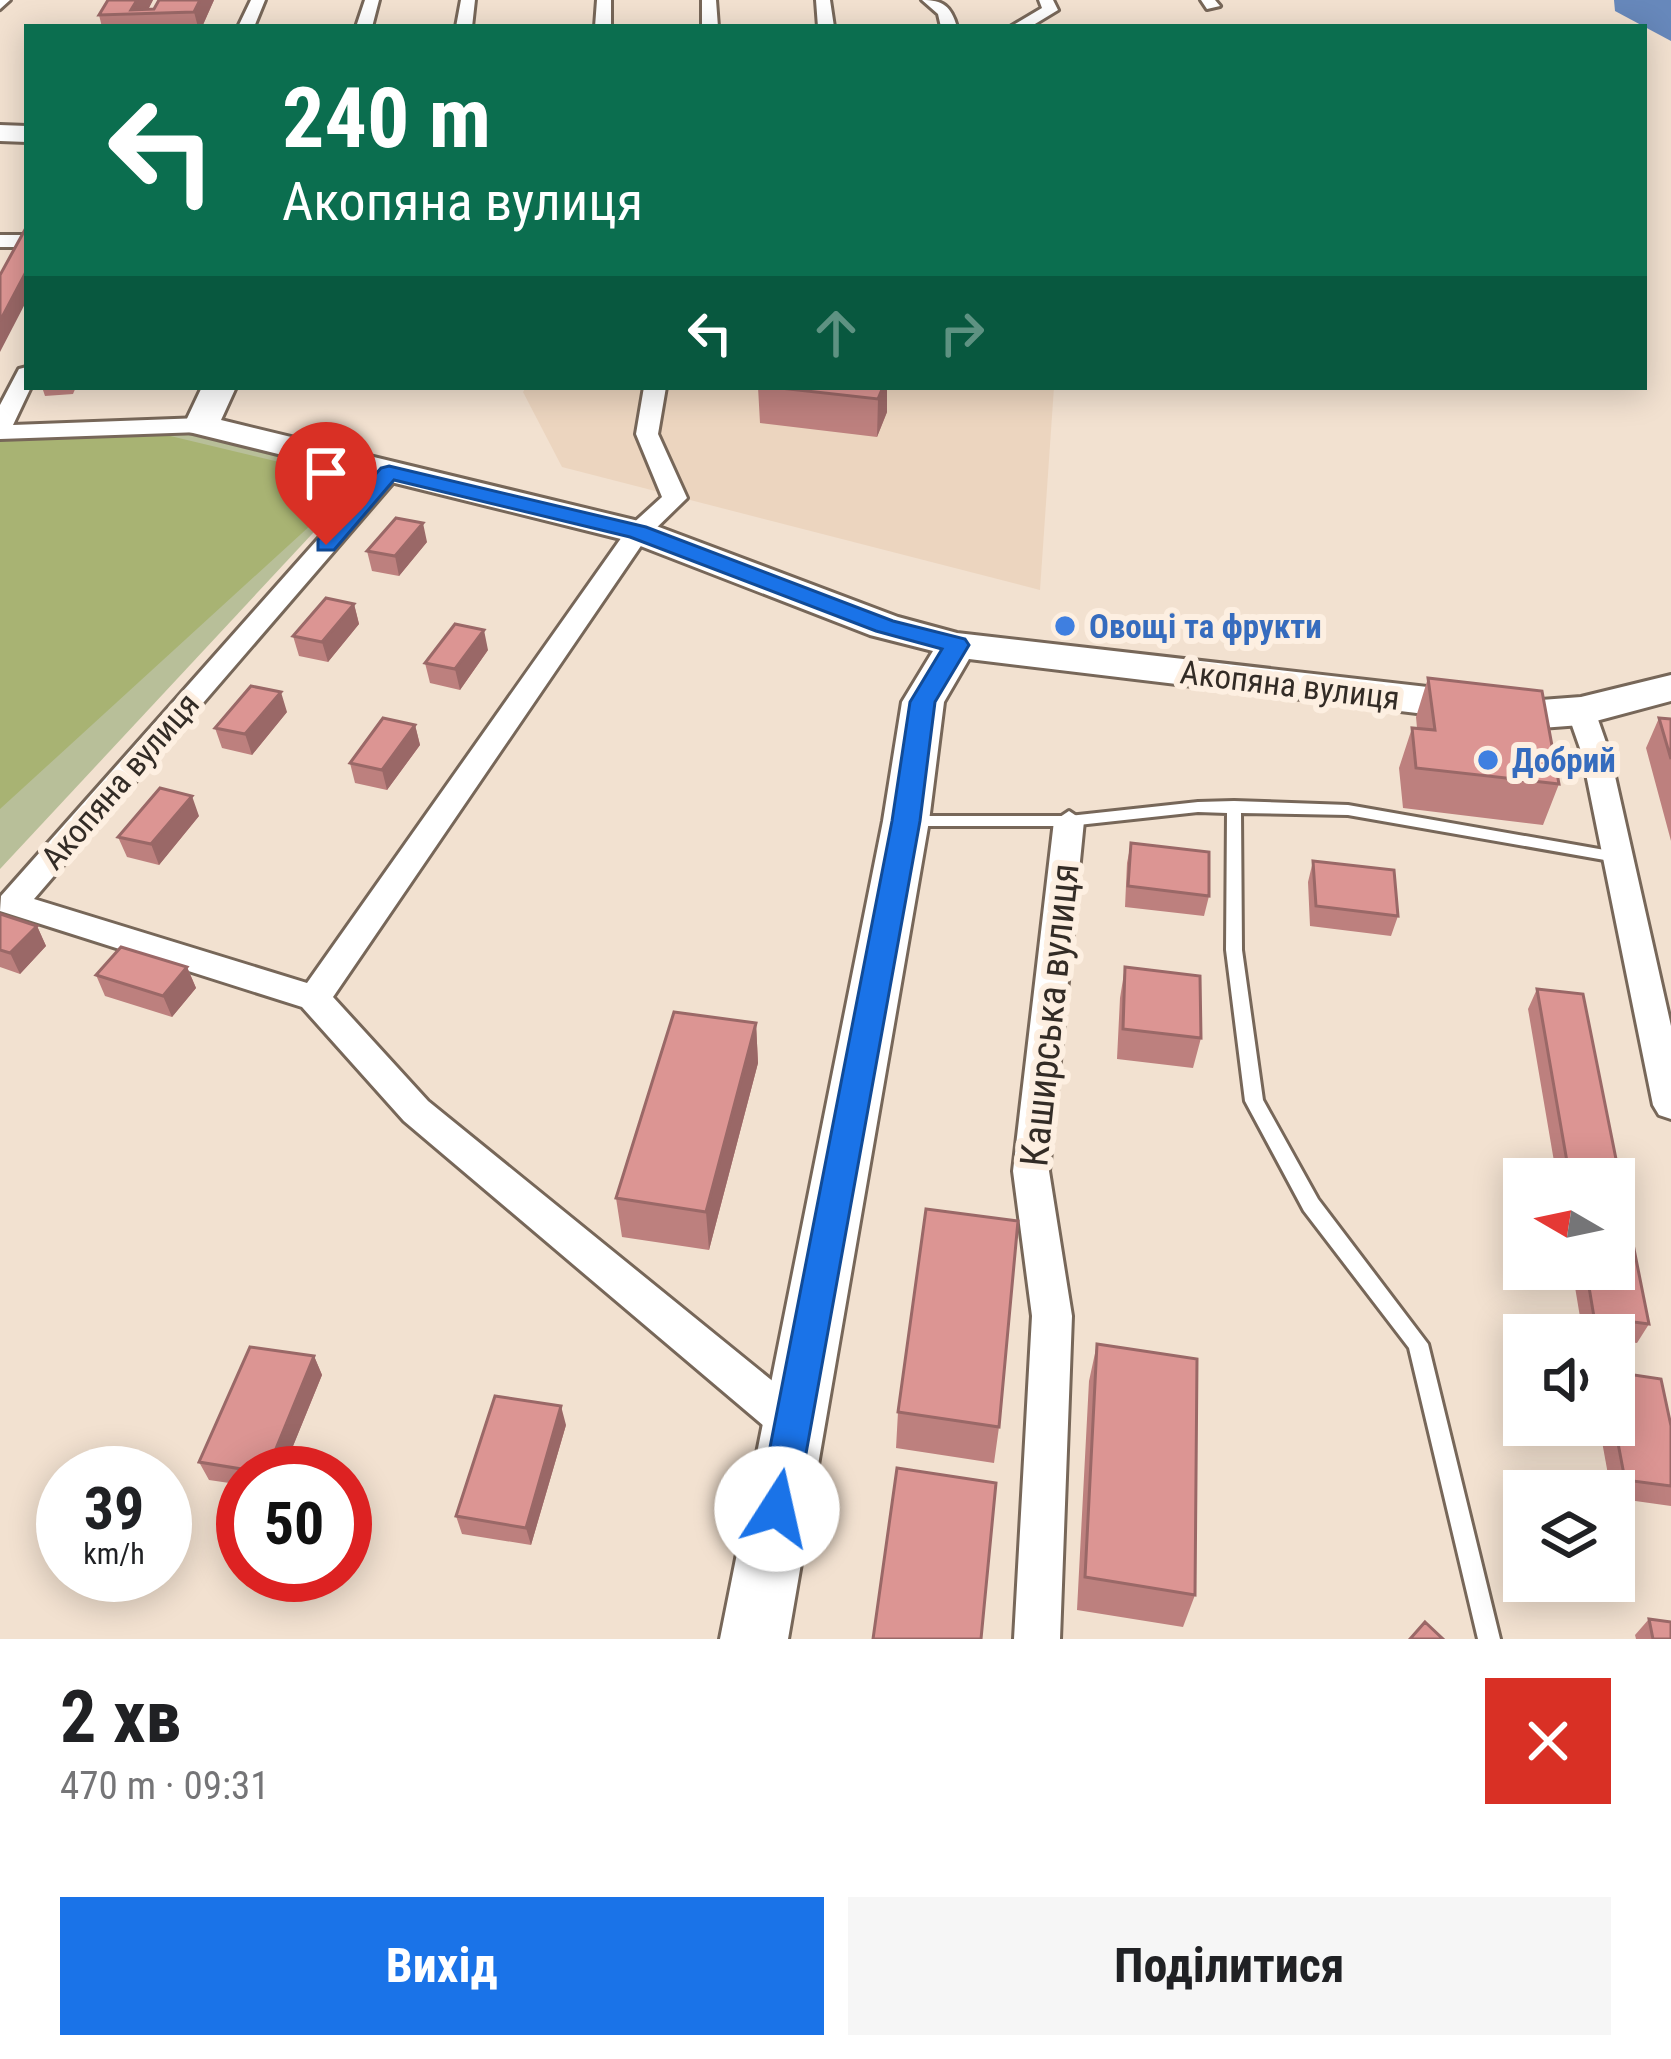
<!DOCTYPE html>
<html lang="uk">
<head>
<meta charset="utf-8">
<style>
  :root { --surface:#fff; --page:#f6f6f6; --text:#202124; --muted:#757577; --accent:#1a73e8 }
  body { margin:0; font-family:"Roboto Condensed",sans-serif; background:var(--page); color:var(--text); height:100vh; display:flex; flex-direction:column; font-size:45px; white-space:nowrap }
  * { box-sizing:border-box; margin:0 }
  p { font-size:39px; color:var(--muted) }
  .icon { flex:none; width:66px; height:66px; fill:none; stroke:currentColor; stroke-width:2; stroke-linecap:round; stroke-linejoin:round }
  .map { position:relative; height:1639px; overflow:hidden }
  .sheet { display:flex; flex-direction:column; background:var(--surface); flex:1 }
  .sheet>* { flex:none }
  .top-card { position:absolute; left:24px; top:24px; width:1623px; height:366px; border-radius:0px; box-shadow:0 6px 30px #0003; background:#0b6e4f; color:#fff; overflow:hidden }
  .needle { width:78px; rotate:279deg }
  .fabs { position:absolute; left:1503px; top:1158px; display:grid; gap:24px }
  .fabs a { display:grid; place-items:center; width:132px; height:132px; border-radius:0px; background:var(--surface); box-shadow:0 6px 30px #0003; font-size:60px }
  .speed { position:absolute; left:36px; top:1446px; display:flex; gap:24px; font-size:60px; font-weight:700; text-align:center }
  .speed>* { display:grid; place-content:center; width:156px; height:156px; border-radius:50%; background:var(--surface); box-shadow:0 6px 30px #0003; line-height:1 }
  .speed small { font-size:30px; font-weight:400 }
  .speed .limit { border:18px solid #d22; background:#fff; color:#111 }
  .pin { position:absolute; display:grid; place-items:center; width:102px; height:102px; color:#fff; margin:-123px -51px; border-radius:50% 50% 50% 0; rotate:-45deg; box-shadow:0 0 12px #0007 }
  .pin .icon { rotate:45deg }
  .me { position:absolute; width:132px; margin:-66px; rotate:10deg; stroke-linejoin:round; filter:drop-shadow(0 0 9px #0008) }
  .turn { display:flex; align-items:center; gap:42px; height:252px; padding:0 60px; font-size:54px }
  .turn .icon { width:156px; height:156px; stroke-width:2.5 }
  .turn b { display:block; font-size:84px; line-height:102px }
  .lanes { display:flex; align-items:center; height:114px; padding:0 60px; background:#0003; justify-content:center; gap:60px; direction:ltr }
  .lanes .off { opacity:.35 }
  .round { display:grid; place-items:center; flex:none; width:126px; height:126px; border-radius:0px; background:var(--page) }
  .overview { display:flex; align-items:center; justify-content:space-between; height:204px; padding:0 60px }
  h1 { font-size:72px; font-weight:700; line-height:90px }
  .button { display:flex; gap:24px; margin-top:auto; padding:24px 60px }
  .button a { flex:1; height:138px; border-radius:0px; background:var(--accent); color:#fff; font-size:48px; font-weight:700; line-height:138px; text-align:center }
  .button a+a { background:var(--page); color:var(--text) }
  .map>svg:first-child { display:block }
  .built { fill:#ecd5bf }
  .green { fill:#b8bf99 }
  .forest { fill:#a8b373 }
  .water { fill:#6788bb }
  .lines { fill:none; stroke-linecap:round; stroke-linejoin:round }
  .lane-casing { stroke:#776759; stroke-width:6 }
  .street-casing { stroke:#776759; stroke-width:6 }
  .secondary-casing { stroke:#776759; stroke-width:6 }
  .lane { fill:#fff; fill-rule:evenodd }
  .street { fill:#fff; fill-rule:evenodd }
  .secondary { fill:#fff; fill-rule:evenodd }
  .wall { fill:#bd807e }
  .shaded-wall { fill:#9a6867 }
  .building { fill:#dc9593; stroke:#9a6867; stroke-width:3 }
  .route { fill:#1a73e8; stroke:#114b97; stroke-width:3 }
  .shop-dot { fill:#3f7fe0; stroke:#fdefe1; stroke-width:4.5 }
  .labels { text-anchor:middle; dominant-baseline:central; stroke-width:12; stroke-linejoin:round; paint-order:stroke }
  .shop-label { font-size:33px; font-weight:bold; fill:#366cbe; stroke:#fdefe1; text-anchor:start }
  .street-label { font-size:33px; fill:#332c26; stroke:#fdefe1 }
  .near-street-label { font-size:39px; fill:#332c26; stroke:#fdefe1 }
</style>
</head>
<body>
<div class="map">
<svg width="1671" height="1639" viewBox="0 0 1671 1639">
  <rect width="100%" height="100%" fill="#f2e1d0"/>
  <path class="built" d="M526 387H1054L1040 590 562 467 523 392Z"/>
  <path class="green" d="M190 432 368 474 0 869V441Z"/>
  <path class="forest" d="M162 434 359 481 0 809V441Z"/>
  <path class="water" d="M1614 0H1671V41L1615 11Z"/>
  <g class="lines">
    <defs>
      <path id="lane" d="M1234 801 1348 805 1616 852 1624 857 1616 862 1348 815 1241 813 1242 950 1263 1100 1318 1199 1428 1344 1500 1639H1478L1409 1348 1304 1211 1245 1101 1226 950 1227 813 1198 812 1069 826H910L902 821 910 816H1069L1198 802Z"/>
      <path id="street" d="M0 0H10L0 9Z
        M251 0H265L254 27H238Z
        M365 0H379L372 27H356Z
        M461 0H475L472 27H456Z
        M597 0H611V27H595Z
        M702 0H716L718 27H702Z
        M816 0H830L834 27H818Z
        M922 0C943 0 951 6 957 27H941L938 14Z
        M1039 0H1053L1058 10 1030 27H1010L1042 8Z
        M1201 0H1215L1220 6 1207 9Z
        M0 235H27V247H0Z
        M27 367V387H31L13 425 201 418 212 425 201 432 0 439V405L19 369Z
        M644 387H666L658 434 687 498 647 537 333 997 428 1101 807 1409 813 1423 807 1437 792 1443 777 1437 404 1121 302 1007 0 911 1 896 381 468H397V478L34 899 307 983 629 527 662 497 636 434Z
        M1581 702 1595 711 1610 754 1671 1026V1119L1659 1115 1653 1105 1582 754 1567 711Z
        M1069 811 1084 821 1049 1171 1072 1316 1060 1639H1014L1032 1316 1013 1171 1054 821Z"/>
      <path id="secondary" d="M0 125 27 126V142L0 141Z
        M202 387H236L221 420 651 524 898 617 957 633 1541 700 1581 697 1671 675V701L1581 725 1541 728 969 659 944 702 929 821 788 1639H720L883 821 902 702 933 651 870 635 625 540 189 432 184 425Z"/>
    </defs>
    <use href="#lane" class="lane-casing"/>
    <use href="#street" class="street-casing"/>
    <use href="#secondary" class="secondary-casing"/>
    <use href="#lane" class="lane"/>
    <use href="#street" class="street"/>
    <use href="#secondary" class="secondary"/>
  </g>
  <path class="wall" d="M108 0H153L148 9 214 0 202 27H102L99 15Z
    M42 387H76L73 394 45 396Z
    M154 387H182L155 390Z
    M758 387H887V412L877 437 760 423Z
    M427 542 399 576 372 571 367 551Z
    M354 604 359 624 328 662 299 656 293 636Z
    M488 650 460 690 430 683 425 663Z
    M1428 678 1559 784 1543 825 1403 808 1399 768 1412 728H1417L1416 717Z
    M287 712 252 755 222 748 215 728Z
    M1659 718 1671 719V841L1646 748Z
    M415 725 420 745 387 790 355 783 350 763Z
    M199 816 159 865 127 857 118 837Z
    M1131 843 1209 896 1204 916 1125 907 1127 863Z
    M1313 861 1398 916 1391 936 1310 926 1308 882Z
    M0 914 37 926 46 946 20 974 0 967Z
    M187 967 196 988 172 1017 105 996 96 975Z
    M1125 967 1201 1038 1193 1068 1117 1059 1120 998Z
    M1537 989 1583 994 1649 1324 1637 1343 1614 1340V1335H1583L1572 1269H1614V1179H1557L1528 1009Z
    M756 1023 758 1063 709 1250 622 1237 616 1198Z
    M1097 1344 1195 1595 1183 1627 1077 1610 1089 1381Z
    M314 1356 322 1375 282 1473H243V1485L209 1480 199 1462Z
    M898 1412 999 1427 994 1463 896 1448Z
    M566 1425 531 1545 462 1534 456 1516Z
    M1599 1425H1614L1671 1486V1506L1614 1498V1491H1611Z
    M1649 1619 1671 1639H1636L1635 1635Z"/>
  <path class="shaded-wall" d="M137 0H153L146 14 131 10Z
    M200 0H214L202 27H198L194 12Z
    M27 270V300L0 352V321Z
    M883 387H887V412L877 437 878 399Z
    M423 523 427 542 399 576 395 556Z
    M354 604 359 624 328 662 322 642Z
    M484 630 488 650 460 690 455 669Z
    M281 692 287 712 252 755 245 734Z
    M415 725 420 745 387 790 382 770Z
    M192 796 199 816 159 865 151 844Z
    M37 926 46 946 20 974 10 953Z
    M187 967 196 988 172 1017 163 996Z
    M756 1023 758 1063 709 1250 706 1212Z
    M314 1356 322 1375 282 1473H266Z
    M561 1406 566 1425 531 1545 526 1528Z"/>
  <path class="building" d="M108 0H137L131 10 154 9 159 0H200L194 12 99 15Z
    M27 226V270L0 321V275Z
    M771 387H883L878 399Z
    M396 518 423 523 395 556 367 551Z
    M326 598 354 604 322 642 293 636Z
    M455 624 484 630 455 669 425 663Z
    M1428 678 1542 691 1559 784 1416 768 1412 728 1435 730Z
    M251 686 281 692 245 734 215 728Z
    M383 718 415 725 382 770 350 763Z
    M1659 718 1671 719V759Z
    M160 788 192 796 151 844 118 837Z
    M1131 843 1209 852V896L1128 886Z
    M1313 861 1394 870 1398 916 1316 906Z
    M0 914 37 926 10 953 0 950Z
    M121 947 187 967 163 996 96 975Z
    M1125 967 1200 976 1201 1038 1123 1029Z
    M1537 989 1583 994 1649 1324 1594 1317 1586 1269H1614V1179H1570Z
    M674 1012 756 1023 706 1212 616 1198Z
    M926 1209 1018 1221 999 1427 898 1412Z
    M1097 1344 1197 1359 1195 1595 1085 1577Z
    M250 1347 314 1356 266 1473 199 1462Z
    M1614 1372 1661 1379 1671 1426V1486L1625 1480 1614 1422Z
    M495 1396 561 1406 526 1528 456 1516Z
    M897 1468 996 1483 981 1639H873Z
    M1649 1619 1671 1622V1639H1653Z
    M1425 1622 1443 1639H1410Z"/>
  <path class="route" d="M389 466 646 527 893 621 965 639 969 645 935 702 920 821 796 1509 791 1523 777 1528 763 1523 758 1509 892 821 910 702 942 649 876 631 630 537 394 480 334 550H318V540L381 468Z"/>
  <g class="shop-dot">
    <circle cx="1065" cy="626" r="12"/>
    <circle cx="1488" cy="760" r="12"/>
  </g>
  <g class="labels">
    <g class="shop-label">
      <text x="1089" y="626">Овощі та фрукти</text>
      <text x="1512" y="760">Добрий</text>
    </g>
    <g class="street-label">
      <text transform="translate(1290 685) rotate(7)">Акопяна вулиця</text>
      <text transform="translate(120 781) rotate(-49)">Акопяна вулиця</text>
    </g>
    <g class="near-street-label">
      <text transform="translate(1050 1015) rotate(-84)">Каширська вулиця</text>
    </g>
  </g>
</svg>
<div class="fabs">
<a><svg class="needle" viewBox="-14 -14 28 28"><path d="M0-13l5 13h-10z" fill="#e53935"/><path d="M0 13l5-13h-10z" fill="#757577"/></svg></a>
<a><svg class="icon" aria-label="sound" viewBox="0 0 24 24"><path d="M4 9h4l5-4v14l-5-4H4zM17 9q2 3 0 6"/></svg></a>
<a><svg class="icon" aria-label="layers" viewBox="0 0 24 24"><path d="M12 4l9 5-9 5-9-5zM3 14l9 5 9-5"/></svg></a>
</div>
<div class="speed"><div>39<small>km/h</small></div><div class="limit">50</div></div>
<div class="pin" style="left:326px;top:545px;background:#d93025"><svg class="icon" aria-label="arrive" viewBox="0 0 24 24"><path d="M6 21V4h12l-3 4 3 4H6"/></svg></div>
<svg class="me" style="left:777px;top:1509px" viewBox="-20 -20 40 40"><circle r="19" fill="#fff"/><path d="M0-13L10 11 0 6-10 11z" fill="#1a73e8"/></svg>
<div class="top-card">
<div class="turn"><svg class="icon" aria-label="left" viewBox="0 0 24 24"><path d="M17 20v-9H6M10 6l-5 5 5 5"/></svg><div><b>240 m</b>Акопяна вулиця</div></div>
<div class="lanes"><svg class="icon" aria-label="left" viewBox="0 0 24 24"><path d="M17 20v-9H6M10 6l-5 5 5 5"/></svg><svg class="icon off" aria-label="ahead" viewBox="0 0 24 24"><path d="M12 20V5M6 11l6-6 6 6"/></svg><svg class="icon off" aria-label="right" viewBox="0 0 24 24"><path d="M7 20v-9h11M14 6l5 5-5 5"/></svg></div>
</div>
</div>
<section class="sheet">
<div class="overview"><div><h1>2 хв</h1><p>470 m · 09:31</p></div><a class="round" style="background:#d93025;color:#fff"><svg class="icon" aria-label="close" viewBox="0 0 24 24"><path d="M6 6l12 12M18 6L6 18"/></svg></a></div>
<div class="button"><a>Вихід</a><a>Поділитися</a></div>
</section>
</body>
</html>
